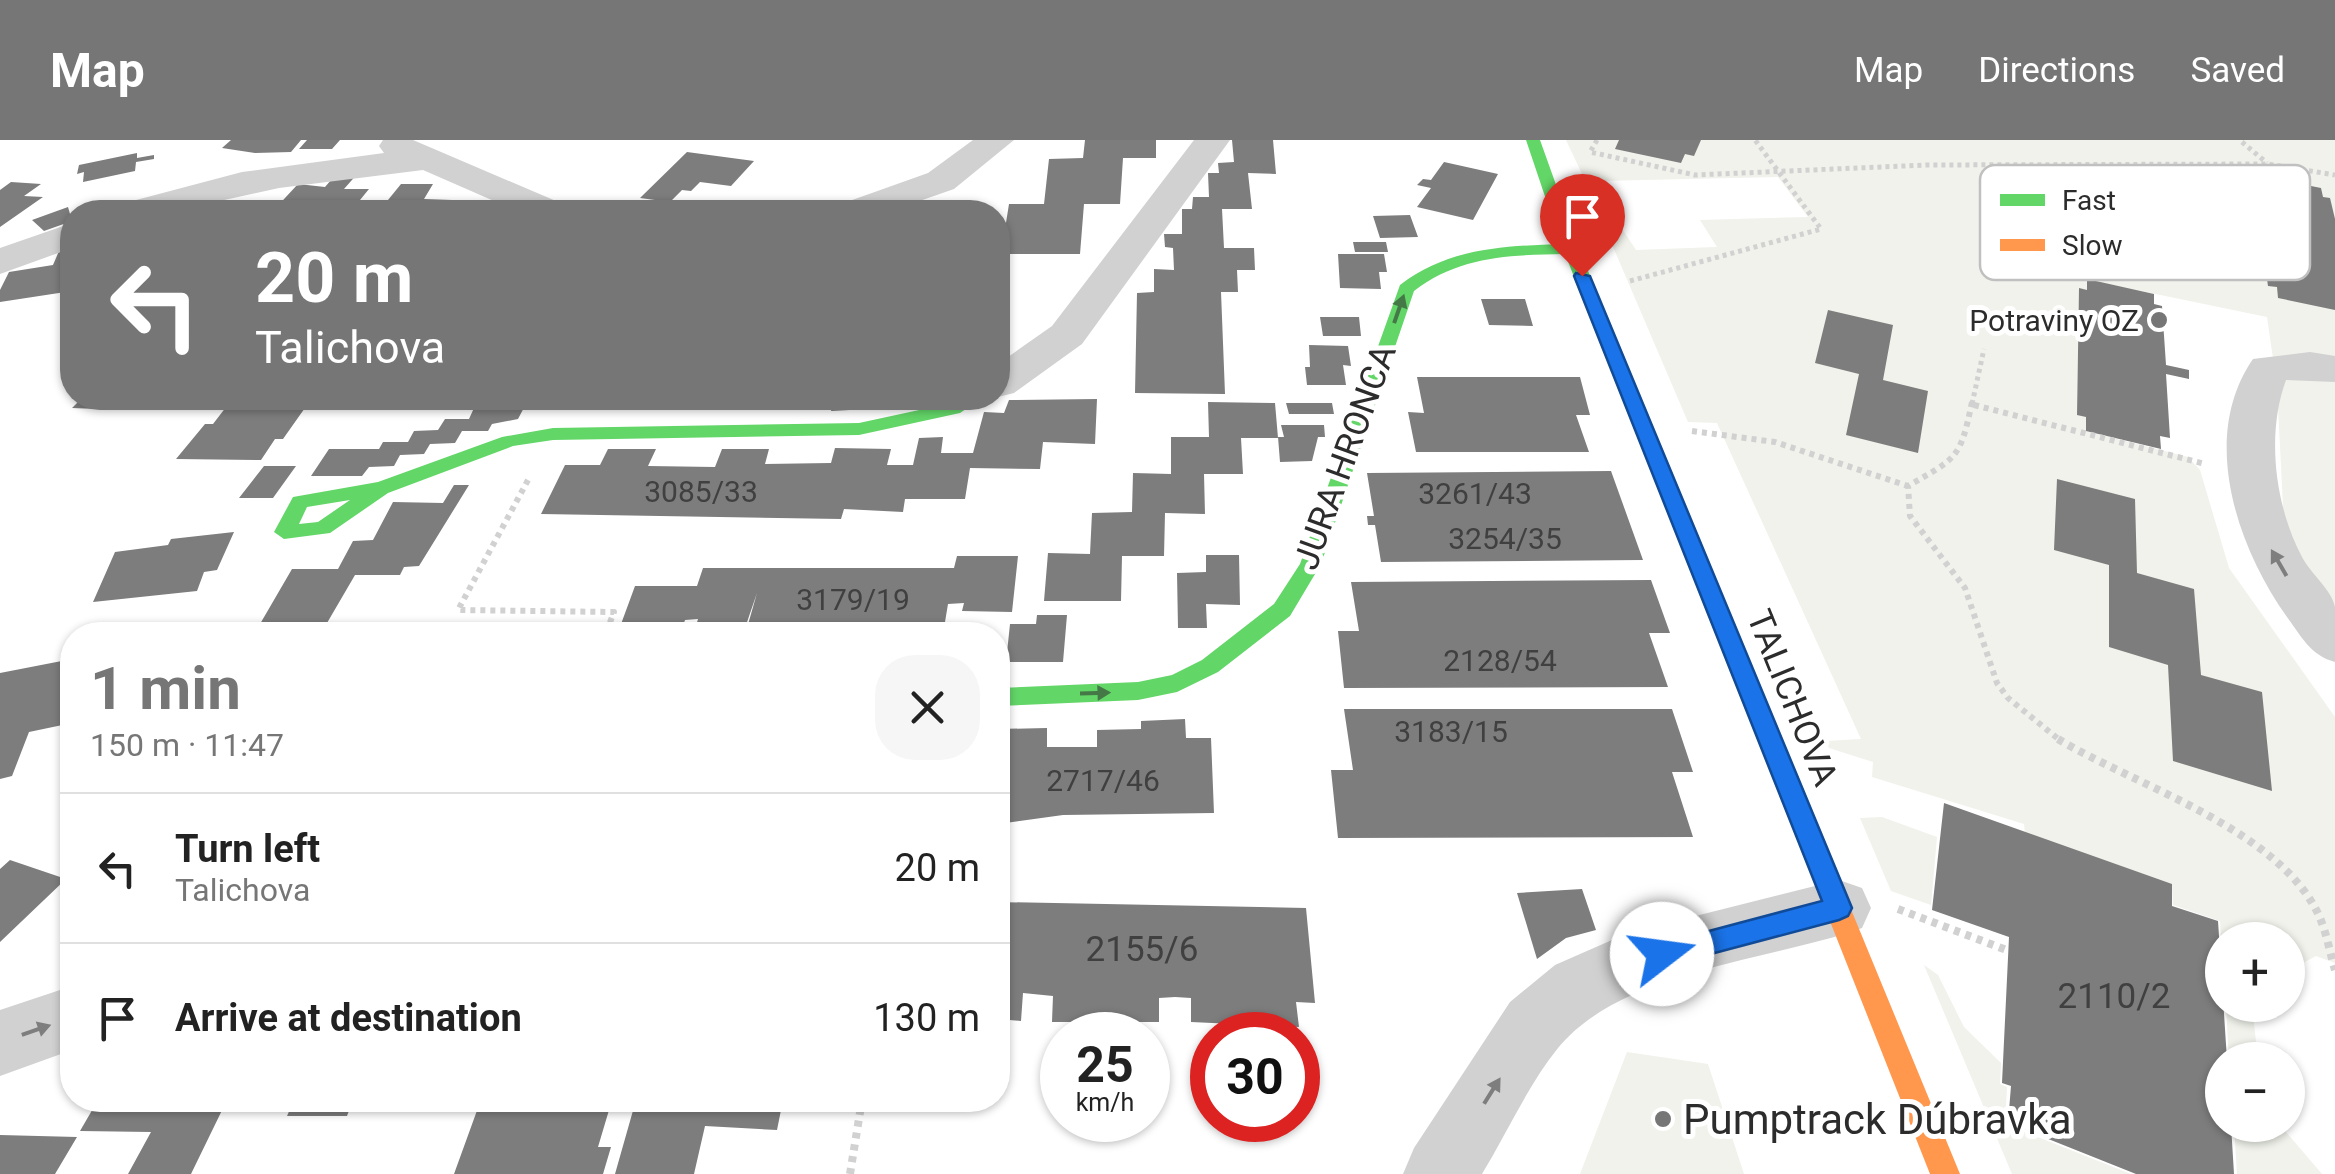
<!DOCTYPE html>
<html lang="en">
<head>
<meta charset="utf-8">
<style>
  :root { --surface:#fff; --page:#f6f6f6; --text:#222; --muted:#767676; --line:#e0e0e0; --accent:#767676 }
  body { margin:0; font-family:Roboto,sans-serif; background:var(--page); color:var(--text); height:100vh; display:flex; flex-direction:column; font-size:38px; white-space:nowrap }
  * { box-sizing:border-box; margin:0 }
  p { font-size:32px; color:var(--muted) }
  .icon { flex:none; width:55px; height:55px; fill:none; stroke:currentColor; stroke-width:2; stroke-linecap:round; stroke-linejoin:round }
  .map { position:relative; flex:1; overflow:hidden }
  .drawer { position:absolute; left:60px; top:482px; width:950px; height:490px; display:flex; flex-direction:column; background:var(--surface); border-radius:40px; box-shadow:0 2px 8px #0004 }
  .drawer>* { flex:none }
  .top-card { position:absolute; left:60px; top:60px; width:950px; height:210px; border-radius:40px; box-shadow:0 2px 8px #0004; background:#767676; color:#fff; overflow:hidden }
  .fabs { position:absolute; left:2205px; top:782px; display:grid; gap:20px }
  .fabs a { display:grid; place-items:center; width:100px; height:100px; border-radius:50%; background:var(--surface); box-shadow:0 2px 8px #0004; font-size:50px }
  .speed { position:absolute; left:1040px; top:872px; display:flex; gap:20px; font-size:50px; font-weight:700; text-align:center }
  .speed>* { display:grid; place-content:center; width:130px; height:130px; border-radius:50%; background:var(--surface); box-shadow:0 2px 8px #0004; line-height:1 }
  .speed small { font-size:25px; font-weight:400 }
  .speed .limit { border:15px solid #d22; background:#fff; color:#111 }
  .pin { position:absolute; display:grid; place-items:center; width:85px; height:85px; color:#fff; margin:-102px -42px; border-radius:50% 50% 50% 0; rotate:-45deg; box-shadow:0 0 10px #0007 }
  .pin .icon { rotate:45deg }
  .me { position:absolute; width:110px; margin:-55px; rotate:75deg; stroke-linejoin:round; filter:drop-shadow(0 0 8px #0008) }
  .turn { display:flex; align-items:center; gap:35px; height:210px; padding:0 30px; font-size:45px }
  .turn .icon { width:130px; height:130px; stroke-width:2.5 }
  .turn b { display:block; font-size:70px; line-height:85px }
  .round { display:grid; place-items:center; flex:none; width:105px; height:105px; border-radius:40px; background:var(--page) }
  .summary { display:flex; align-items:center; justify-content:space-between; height:170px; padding:0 30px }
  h1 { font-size:60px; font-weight:700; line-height:75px; color:var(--accent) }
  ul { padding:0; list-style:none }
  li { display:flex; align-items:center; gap:30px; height:150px; padding:0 30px; border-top:2px solid var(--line) }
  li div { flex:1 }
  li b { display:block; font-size:38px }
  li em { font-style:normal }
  header { display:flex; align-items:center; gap:60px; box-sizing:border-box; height:140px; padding:0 50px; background:var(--accent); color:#fff }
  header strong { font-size:48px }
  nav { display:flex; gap:55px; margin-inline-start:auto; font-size:35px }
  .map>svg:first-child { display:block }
  .green { fill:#f0f2eb }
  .building { fill:#7d7d7d }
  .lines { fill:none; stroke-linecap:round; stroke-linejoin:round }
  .path-far2 { stroke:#d1d1d1; stroke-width:5; stroke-dasharray:4 4; stroke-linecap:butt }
  .path-far1 { stroke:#d1d1d1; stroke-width:6; stroke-dasharray:5 5; stroke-linecap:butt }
  .path { stroke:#d1d1d1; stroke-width:8; stroke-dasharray:6 6; stroke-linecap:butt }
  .street { fill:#d1d1d1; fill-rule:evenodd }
  .fast { fill:#63d668; fill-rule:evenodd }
  .slow { fill:#ff974d; fill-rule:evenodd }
  .oneway { fill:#457847 }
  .oneway2 { fill:#7e7e7e }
  .route { fill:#1a73e8; stroke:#114b97; stroke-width:2.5 }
  .poi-dot { fill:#767676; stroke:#fff; stroke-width:4 }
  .labels { text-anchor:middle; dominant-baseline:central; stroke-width:10; stroke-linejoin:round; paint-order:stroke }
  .far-poi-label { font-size:30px; fill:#2c2c2c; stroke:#fff; text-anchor:end }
  .number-label { font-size:30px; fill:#404040 }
  .street-label { font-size:35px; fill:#2c2c2c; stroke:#fff }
  .near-number-label { font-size:35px; fill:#404040 }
  .near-poi-label { font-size:42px; fill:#2c2c2c; stroke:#fff; text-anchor:start }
  .key { fill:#fff; stroke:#c0c0c0; stroke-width:2.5 }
  .key-label { font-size:28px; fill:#2c2c2c }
</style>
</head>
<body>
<header>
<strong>Map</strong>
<nav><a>Map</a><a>Directions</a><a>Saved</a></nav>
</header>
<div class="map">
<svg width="2335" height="1034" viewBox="0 0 2335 1034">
  <rect width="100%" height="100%" fill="#fff"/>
  <path class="green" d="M1566 0H2335V468L2285 406 2277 246 2267 177 2088 140 2087 150 2079 149 2077 274 2086 277V291L2188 317 2200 330 2229 428 2335 577V823L2316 816 2288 831V800H2222V816L2220 781 2173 765 2172 744 2025 693 2024 684 1872 637 1873 622 1829 608 1826 601 1861 599 1717 283 1688 282 1599 74V69H1609L1636 110 1717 107 1700 80 1808 77 1778 37 1598 41 1601 54 1591 53Z
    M1882 677 1937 697 1931 765 1891 751 1860 678Z
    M1924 825 1938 835 1964 887 2001 923 2000 944 2007 947 2005 984 2131 1034H2012Z
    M2226 865H2252L2258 920H2229Z
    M1627 912 1708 924 1744 1034H1580Z
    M2234 985H2280L2322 1034H2237Z"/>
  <path class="building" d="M231 0H301L291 12 255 13 222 8Z
    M307 0H340L332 9H299Z
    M1085 0H1156V18H1123L1120 64H1084L1080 114H1001L1009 64H1044L1049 19 1083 18Z
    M1232 0H1273L1276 34 1248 33 1252 69H1222L1224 108H1254L1255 130H1237L1238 152H1221L1225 254 1135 253 1137 153 1154 152V129L1174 130 1173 108 1165 107 1164 94H1182V69H1192L1193 57H1209L1208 33H1219L1218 23 1234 22Z
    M1619 0H1701L1694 16 1685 14 1681 23 1615 9Z
    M687 12 754 21 731 46 700 42 691 51 682 50 670 62 640 58Z
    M137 13V18L154 15V19L136 22 135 31 83 42 84 32 77 34 79 25Z
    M1444 22 1498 34 1473 80 1417 67 1431 48 1417 45 1423 39 1431 40Z
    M338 32H359L344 49H369L360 60H388L401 44H433L424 59 452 60 443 72H272L298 44 325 47Z
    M2260 36 2321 48 2323 57 2330 58 2335 79V170L2278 158 2277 147 2268 146 2253 43 2261 45Z
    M11 42 41 44 24 56 43 57 0 87V50Z
    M68 67 72 81 44 91 32 80Z
    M1410 75 1418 97 1380 98 1373 76Z
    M1353 102H1386L1388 112H1355Z
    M72 109V151L0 162V150L9 132 53 125 59 111Z
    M1338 114H1384L1387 132H1379L1381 149 1340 148Z
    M2087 139 2154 154V164L2162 166 2166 225 2189 230V239L2166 234 2170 298 2160 296 2161 309 2086 291V277L2077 275 2079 148 2087 150Z
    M1481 159H1525L1533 186 1489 185Z
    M1828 170 1893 185 1883 240 1928 251 1918 313 1846 295 1859 234 1815 223Z
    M1320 177H1359L1361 196H1323Z
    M1309 205 1348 206 1351 226 1343 225 1346 245H1307L1305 227H1310Z
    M1417 237H1580L1590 275H1576L1589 312H1416L1408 272 1424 273Z
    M82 258H109L98 269 72 268Z
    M233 258H320L315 265H307L283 299H275L261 320 176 319 205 284H213Z
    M505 258H529L518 279 492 284 488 291H462L455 303 430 304 424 314 400 315 394 326 369 327 362 336H311L329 309H379L383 302H408L414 291 438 290 445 279H469L474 268H500Z
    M654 258H708L703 269H649Z
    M762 258H817L814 269H759Z
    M834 258H888L887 268 831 271Z
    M1097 259 1095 304 1043 302 1040 329 970 328 965 359H905L903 372 844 369 841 379 541 374 565 325H600L608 309H656L648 326 715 327 722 309H769L765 324 831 323 835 308 891 309 887 325H913L919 298 943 297 941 313H973L984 272 1004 273 1009 260Z
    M1208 262 1275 263 1278 298H1241L1243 334H1204L1205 374 1165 373 1164 416H1122L1121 461H1044L1048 413 1090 414 1092 373 1132 372 1133 333 1171 334V297H1209Z
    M1286 263H1332L1334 274H1289Z
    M1281 285H1324L1325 297H1318L1312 321 1280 322 1278 297H1284Z
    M264 326H296L273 358H239Z
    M1611 331 1643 420 1381 422 1375 385H1368L1367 376H1374L1367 333Z
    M2057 339 2135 359 2137 433 2194 449 2201 535 2262 552 2272 651 2173 621 2168 525 2109 507V425L2054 410Z
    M454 345H469L419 426 404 427 400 435H355L327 483 260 484 292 429H338L353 401 373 400 393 362 443 363Z
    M234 392 217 430 204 432 197 451 93 462 115 412 168 405 171 399Z
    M1206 415H1239L1240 465 1206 464 1207 488H1178L1177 433 1206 432Z
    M957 416H1018L1012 472 962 471 964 463 948 464 944 488H747L757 453 745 488 695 489 698 479 685 480 680 495H617L635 446H697L703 428H954Z
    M1651 440 1670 493H1649L1668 547 1344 548 1338 491H1359L1351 442Z
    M1037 475H1067L1063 522H1006L1010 484H1036Z
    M72 519V583L29 592 12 636 0 639V533Z
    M1344 569H1672L1693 632H1672L1693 697 1338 698 1331 630H1353Z
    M1185 579 1186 598H1211L1214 673 1063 675 998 684V589L1047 588V607H1097V590L1141 589V581Z
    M1944 663 2172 744V766L2218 781 2227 920H2222V985H2231L2234 1034H2136L2008 983 2011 946 2002 943 2009 797 1932 770Z
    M10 720 66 739 0 802V729Z
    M1582 749 1596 790 1566 798 1537 819 1517 753Z
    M998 762 1306 768 1315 863 1296 862 1299 887 1191 882V858L1175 857 1159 858V882H1052L1053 856 1023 853 1021 881 998 879Z
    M98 960H227L191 1034H128L151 992 80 991Z
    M294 960H353L347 976H287Z
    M577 960H612L598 1007H611L603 1034H454L479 965 576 963Z
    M636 960H783L777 990 705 986 694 1034H615Z
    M0 995 77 997 55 1034H0Z"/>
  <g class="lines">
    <path class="path-far2" d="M1597 0 1590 12 1695 35 1927 25 2268 24 2335 35
      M2242 2 2267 23
      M1630 141 1821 89 1755 0
      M1972 264 1984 209"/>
    <path class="path-far1" d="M1972 262C1960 319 1958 317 1908 346L1910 376 1965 448 1997 543 2008 558 2062 602
      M1974 265 2205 324
      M1692 291 1775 302 1908 346
      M528 340 458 470 614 472 605 495"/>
    <path class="path" d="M2058 599C2136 646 2282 690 2320 778 2327 795 2330 813 2335 830
      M1898 769 2009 811
      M850 1034 862 960"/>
    <path class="street" d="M383 0H413L563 64 569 72H519L423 30 279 48 170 72H115L121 64 242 32 384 13 379 6Z
      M973 0H1014L954 49 888 72H835L841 64 928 33Z
      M1194 0H1230L1082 204 1014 253 998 257V224L1052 186Z
      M72 83V108L0 134V108Z
      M2310 212 2335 216V242L2286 240C2266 294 2275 365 2301 415 2309 432 2332 450 2335 467 2335 484 2335 505 2335 522 2310 515 2302 497 2287 477 2237 407 2199 297 2253 219Z
      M1839 740 1862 748 1871 768 1862 788C1770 821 1622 830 1558 908 1528 945 1507 993 1482 1034H1403L1414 1008 1510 862 1555 825 1628 793Z
      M72 846V910L0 936V870Z"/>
    <path class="fast" d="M1526 0H1540L1579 109 1808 665 1805 672 1796 675 1787 672 1784 665 1565 114C1510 115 1459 116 1414 151L1321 424 1290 476 1218 532 1177 552 1138 560 998 566V548L1138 542 1172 535 1202 520 1274 464 1300 424 1400 145C1448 108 1503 106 1561 104Z
      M960 258H982L960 273 859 295 553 300 513 306 388 353 330 393 284 399 274 392 293 357 378 342 502 297 553 288 859 283 947 264ZM350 360 318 382 299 384 307 367Z"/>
    <path class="slow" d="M1796 655 1805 658 1808 665 1960 1034H1930L1784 665 1787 658Z"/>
  </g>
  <defs><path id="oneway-solid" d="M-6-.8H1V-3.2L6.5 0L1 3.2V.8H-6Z" transform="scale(2.5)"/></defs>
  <g class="oneway">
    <use href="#oneway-solid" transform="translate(1399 169) rotate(-71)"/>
    <use href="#oneway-solid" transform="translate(1095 553) rotate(-2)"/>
  </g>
  <g class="oneway2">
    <use href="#oneway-solid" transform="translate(2279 423) rotate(-120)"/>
    <use href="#oneway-solid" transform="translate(36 890) rotate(-19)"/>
    <use href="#oneway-solid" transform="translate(1492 951) rotate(-58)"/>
  </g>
  <path class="route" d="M1576 133 1590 136 1852 768 1848 776 1839 780 1662 827 1652 823 1648 814 1652 806 1822 761 1574 136Z"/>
  <g class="poi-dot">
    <circle cx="2159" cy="180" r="10"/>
    <circle cx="1663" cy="979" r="10"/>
  </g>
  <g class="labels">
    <g class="far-poi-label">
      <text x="2139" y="180">Potraviny OZ</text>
    </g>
    <g class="number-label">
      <text x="701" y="351">3085/33</text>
      <text x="1475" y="353">3261/43</text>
      <text x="1505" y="398">3254/35</text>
      <text x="853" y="459">3179/19</text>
      <text x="1500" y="520">2128/54</text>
      <text x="1451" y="591">3183/15</text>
      <text x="1103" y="640">2717/46</text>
    </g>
    <g class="street-label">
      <text transform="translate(1345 317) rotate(-70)">JURA HRONCA</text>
      <text transform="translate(1792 558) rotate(68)">TALICHOVA</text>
    </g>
    <g class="near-number-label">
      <text x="1142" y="809">2155/6</text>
      <text x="2114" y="856">2110/2</text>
    </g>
    <g class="near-poi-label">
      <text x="1683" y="979">Pumptrack Dúbravka</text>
    </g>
  </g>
  <rect x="1980" y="25" width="330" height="115" rx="15" class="key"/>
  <rect x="2000" y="54" width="45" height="12" fill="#63d668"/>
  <rect x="2000" y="99" width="45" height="12" fill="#ff974d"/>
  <g class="key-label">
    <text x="2062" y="70">Fast</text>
    <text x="2062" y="115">Slow</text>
  </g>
</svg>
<div class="fabs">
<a>+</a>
<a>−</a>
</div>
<div class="speed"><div>25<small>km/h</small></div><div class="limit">30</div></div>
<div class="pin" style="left:1582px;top:136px;background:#d93025"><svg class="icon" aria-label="arrive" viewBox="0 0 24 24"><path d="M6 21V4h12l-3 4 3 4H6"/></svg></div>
<svg class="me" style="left:1662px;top:814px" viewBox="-20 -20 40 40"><circle r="19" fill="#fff"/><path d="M0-13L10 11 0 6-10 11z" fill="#1a73e8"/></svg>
<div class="top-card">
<div class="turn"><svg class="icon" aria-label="left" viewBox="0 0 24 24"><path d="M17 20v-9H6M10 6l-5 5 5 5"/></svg><div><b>20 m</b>Talichova</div></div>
</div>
<section class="drawer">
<div class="summary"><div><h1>1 min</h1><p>150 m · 11:47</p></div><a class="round"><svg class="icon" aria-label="close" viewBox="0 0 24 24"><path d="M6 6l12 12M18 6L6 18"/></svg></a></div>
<ul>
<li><svg class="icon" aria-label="left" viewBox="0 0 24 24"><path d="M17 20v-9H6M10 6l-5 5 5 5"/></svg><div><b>Turn left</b><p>Talichova</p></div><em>20 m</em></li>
<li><svg class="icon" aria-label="arrive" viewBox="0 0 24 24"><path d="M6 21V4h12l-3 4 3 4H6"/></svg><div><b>Arrive at destination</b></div><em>130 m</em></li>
</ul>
</section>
</div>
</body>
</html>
